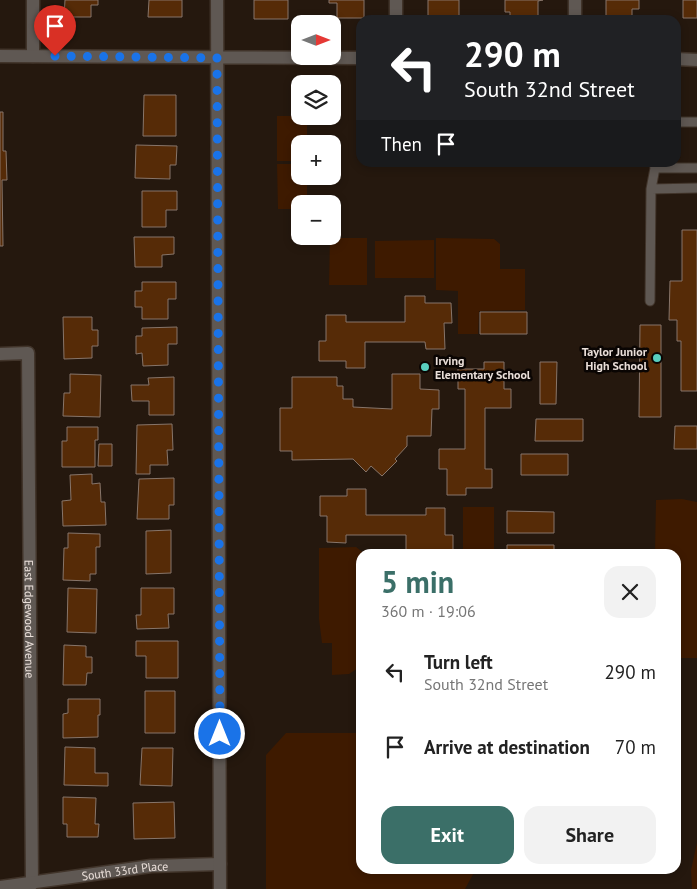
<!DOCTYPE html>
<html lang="en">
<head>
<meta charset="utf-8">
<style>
  :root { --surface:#fff; --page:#f2f2f2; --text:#222; --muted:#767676; --accent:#3b6f68 }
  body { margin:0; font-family:"PT Sans",sans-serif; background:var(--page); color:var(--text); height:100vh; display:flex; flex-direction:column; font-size:19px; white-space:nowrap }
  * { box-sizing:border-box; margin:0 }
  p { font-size:16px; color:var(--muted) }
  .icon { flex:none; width:28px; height:28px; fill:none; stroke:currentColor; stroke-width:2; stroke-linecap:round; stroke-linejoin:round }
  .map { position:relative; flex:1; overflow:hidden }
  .panel { position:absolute; left:356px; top:549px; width:325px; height:325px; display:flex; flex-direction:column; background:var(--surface); border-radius:15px; box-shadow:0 2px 8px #0003 }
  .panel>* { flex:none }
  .banner { position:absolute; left:356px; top:15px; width:325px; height:152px; border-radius:15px; box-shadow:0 2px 8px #0003; background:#202124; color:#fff; overflow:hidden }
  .needle { width:32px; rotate:90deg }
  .buttons { position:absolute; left:291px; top:15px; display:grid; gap:10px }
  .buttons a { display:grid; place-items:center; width:50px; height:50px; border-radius:10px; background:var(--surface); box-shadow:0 2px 8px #0003; font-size:25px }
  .pin { position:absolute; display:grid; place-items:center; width:42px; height:42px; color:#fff; margin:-51px -21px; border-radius:50% 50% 50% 0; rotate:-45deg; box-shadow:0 0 5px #0007 }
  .pin .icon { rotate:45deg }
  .me { position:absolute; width:55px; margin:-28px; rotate:0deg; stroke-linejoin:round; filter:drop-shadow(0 0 4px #0008) }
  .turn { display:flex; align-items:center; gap:18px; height:105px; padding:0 25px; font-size:22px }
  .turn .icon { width:65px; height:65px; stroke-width:2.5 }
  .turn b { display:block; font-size:35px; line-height:42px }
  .then { display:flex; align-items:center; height:48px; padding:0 25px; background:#0003; gap:10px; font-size:19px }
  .round { display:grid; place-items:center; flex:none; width:52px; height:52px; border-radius:15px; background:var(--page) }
  .summary { display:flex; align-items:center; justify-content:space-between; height:85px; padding:0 25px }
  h1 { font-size:30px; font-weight:700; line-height:38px; color:var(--accent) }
  .action { display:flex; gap:10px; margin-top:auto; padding:10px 25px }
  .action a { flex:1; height:58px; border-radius:15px; background:var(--accent); color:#fff; font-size:20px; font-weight:700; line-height:58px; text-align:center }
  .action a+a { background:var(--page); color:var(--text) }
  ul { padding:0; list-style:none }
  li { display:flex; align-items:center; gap:15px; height:75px; padding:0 25px }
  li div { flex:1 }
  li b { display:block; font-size:19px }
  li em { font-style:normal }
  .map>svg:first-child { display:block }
  .green { fill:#3e1a00 }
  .building { fill:#562b07; stroke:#87756a }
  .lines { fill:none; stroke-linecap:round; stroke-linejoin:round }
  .service-casing { stroke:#41342a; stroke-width:11 }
  .minor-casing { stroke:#41342a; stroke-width:15 }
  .tertiary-casing { stroke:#41342a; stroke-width:15 }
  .service { stroke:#5f5853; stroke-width:9 }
  .minor { stroke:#5f5853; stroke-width:12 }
  .tertiary { stroke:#5f5853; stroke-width:12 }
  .route { stroke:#1a73e8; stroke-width:9; stroke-dasharray:0 16.2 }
  .poi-dot { fill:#59cebe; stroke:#0a0503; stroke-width:2 }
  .labels { text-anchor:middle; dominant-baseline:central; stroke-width:5; stroke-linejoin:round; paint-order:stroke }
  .poi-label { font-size:12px; font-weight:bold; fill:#eadfd9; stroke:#0a0503; text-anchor:end }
  .street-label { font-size:12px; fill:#eadfd9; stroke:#0a0503 }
</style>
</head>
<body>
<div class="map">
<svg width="697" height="889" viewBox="0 0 697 889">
  <rect width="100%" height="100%" fill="#25180e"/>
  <path class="green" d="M277 116H307V144H300V161H277Z
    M277 164H300V176H307V204H300V209H278Z
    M330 238H367V285H329Z
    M436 238 494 239 500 244V269H525V310L479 311 478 334H458V291L436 290Z
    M434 240V278H375V241Z
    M682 499 697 502V658H676V554H655L656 500Z
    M463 507H494V554H463Z
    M356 547 365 554H361V635L358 668 349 674 332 675V643H322L319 619V548Z
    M286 733H361V869H476L465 889H266V755Z
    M697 843V889H692L691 870Z"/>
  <path class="building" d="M65 0H98V5H91V17H64Z
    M149 0H182V17H148Z
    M254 0H288V19H254Z
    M329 0H364V18H337V3H329Z
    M428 0H459V18H428Z
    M505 0H543L538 1V20H510V12H505Z
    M606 0H639V9H632V18H606Z
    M683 0H697V18H683Z
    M144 95H176V136H143Z
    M0 112H3V151H6L7 180H2L3 246H0Z
    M136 145 177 146 176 165H170V179L135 178Z
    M142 191H177V210H166V227H142Z
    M682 230H697V391H681V341H677V320H669L670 281H682Z
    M134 237H174V254L162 255V267H135Z
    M142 282H176V299H168V319H142V307H135V291H142Z
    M405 296H425V303H451L452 323H444L445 349H426L425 342H365V368H346V361H319V341H326V315H346V322H405Z
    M480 312H527V334H480Z
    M63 317H92V330H98V346H92V358L64 359Z
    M640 325H661V417H639Z
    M177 327V344H168V365L143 366 142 353 136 354V336H142V328Z
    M484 362H504V389H511V408H485V469H492V488H466V495H447V469H439V449H465V389H458V369H484Z
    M540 362H557L556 404H540Z
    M70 374 101 375 100 417 63 416 64 393H70Z
    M392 374H420V389L439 390V409H432L431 436H407V446L395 459 397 461 382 476 371 466 366 472 353 459 292 460V451H280V408H292V377H337V386H343V399H353V407L392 409Z
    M174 377V415H149V401H132L131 385H149L148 378Z
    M536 419H583V441H535Z
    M172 424 173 450H167L168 465H150V474H136L137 425Z
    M675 426H697V449H674Z
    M67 427H98V440H95V467H62V441H67Z
    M99 444H112V466H98Z
    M521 454H568V475H521Z
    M92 474V484L100 483 101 502H105L106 525 63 526 62 501 71 500 70 475Z
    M174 478V505H169V519H137L139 479Z
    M347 489H366V515H426V508H445V535H453V554H406V535H346V543L327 542V516H320V496H347Z
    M507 511 554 512V533H507Z
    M171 530V573L146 574V531Z
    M68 533 100 534V547H96V574H90V581L63 580 64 548H68Z
    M507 545H554V554H507Z
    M68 588 97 589 96 633 67 632Z
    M141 588H174V614H168L169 628 137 629 136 615H141Z
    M136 641H178V678H146V656H136Z
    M64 645 86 646V657H92V673H87L86 685H63Z
    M145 691H175V733H145Z
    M68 699H100V715H98V737L63 738V714L68 713Z
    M65 747 95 748V773H108V786L64 785Z
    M142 748H173L172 786 140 785Z
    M63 797 96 798 95 824H99L98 837H67V824H63Z
    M174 802 175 838 134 839 133 803Z"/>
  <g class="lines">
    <defs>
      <path id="service" d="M676 122H697
        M654 163 655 168H697
        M655 168 651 189 697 188
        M650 301 651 189"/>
      <g id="minor">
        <path d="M33 0V56"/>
        <path d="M396 20V0"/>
        <path d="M575 20V0"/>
        <path id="s1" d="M0 354 28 353 32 884"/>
        <path id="s2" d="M0 887 151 866 220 864"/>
      </g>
      <path id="tertiary" d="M217 0 220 889
        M0 56 361 58
        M676 59 697 60"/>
    </defs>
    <use href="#service" class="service-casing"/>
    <use href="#minor" class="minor-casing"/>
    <use href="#tertiary" class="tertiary-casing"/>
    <use href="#service" class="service"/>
    <use href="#minor" class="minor"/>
    <use href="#tertiary" class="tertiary"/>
  </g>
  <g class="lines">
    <path class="route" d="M55 56 217 58 220 734"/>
  </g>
  <g class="poi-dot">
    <circle cx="657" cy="358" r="5"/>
    <circle cx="425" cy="367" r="5"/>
  </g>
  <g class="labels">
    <g class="poi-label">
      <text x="647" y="351">Taylor Junior<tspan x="647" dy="14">High School</tspan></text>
      <text x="435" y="360" text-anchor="start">Irving<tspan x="435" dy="14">Elementary School</tspan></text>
    </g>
    <g class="street-label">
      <text stroke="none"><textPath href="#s1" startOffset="294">East Edgewood Avenue</textPath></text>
      <text stroke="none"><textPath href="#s2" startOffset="126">South 33rd Place</textPath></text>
    </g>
  </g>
</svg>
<div class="buttons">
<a><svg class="needle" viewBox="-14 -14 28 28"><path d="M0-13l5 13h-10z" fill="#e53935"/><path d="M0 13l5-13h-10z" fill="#767676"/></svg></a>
<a><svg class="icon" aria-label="layers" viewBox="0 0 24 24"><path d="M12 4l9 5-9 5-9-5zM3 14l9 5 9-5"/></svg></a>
<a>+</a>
<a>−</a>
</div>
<div class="pin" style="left:55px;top:56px;background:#d93025"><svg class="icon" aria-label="arrive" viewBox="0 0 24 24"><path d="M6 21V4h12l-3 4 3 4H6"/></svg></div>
<svg class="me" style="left:220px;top:734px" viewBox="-20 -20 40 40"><circle r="17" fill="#1a73e8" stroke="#fff" stroke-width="3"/><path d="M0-11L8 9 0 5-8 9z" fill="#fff"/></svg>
<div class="banner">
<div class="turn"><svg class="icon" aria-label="left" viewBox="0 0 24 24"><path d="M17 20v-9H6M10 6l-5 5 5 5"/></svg><div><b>290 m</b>South 32nd Street</div></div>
<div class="then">Then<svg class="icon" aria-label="arrive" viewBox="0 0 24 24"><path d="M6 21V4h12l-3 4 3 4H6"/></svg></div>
</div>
<section class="panel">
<div class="summary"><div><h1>5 min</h1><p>360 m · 19:06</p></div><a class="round"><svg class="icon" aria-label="close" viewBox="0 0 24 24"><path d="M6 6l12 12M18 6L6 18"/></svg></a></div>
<ul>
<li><svg class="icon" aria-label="left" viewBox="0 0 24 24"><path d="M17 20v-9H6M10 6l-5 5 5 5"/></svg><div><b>Turn left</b><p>South 32nd Street</p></div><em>290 m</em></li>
<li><svg class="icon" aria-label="arrive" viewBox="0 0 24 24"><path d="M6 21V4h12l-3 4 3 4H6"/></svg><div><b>Arrive at destination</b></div><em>70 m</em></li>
</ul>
<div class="action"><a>Exit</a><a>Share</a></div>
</section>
</div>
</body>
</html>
